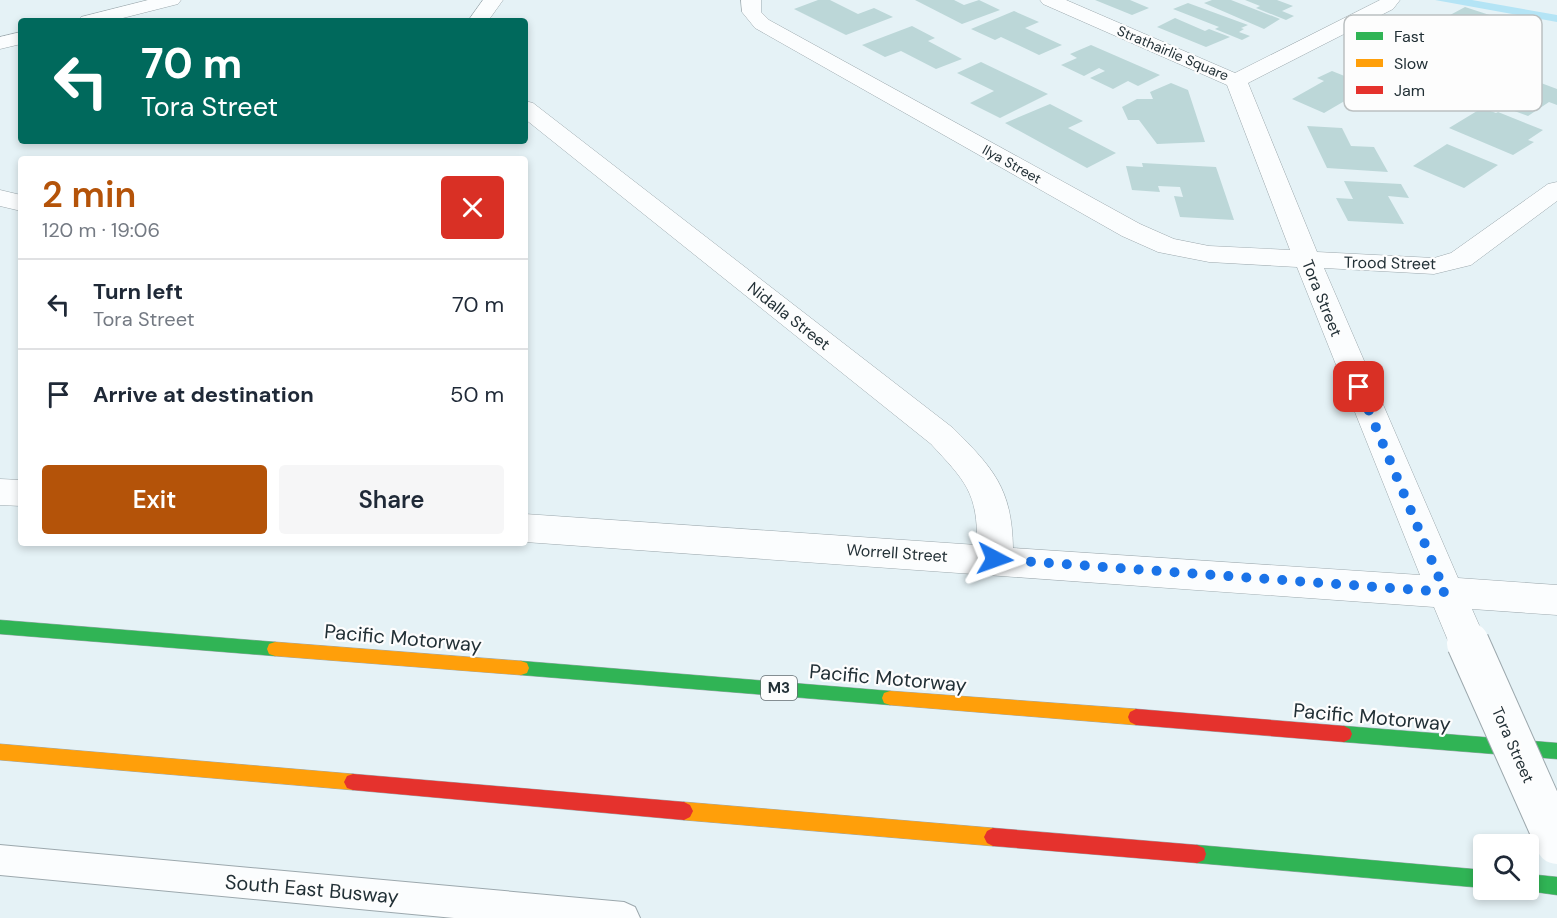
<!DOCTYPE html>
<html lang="en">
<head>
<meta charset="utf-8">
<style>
  :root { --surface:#fff; --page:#f6f6f7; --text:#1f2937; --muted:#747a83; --line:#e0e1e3; --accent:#b45309 }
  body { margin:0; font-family:"DM Sans",sans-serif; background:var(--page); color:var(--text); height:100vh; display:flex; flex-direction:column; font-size:22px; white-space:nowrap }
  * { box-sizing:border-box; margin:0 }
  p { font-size:20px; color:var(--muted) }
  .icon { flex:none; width:33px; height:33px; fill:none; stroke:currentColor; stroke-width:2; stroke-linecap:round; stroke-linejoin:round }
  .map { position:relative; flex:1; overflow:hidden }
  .side { position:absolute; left:18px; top:156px; width:510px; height:390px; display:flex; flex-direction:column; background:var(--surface); border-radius:6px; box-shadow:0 3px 9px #0003 }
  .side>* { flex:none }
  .banner { position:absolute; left:18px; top:18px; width:510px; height:126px; border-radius:6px; box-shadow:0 3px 9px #0003; background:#00695c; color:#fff; overflow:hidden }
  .fabs { position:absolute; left:1473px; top:834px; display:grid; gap:12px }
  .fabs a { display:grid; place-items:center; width:66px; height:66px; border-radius:6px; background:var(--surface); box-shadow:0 3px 9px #0003; font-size:30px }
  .pin { position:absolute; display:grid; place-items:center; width:51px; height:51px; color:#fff; margin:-26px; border-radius:12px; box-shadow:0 3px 9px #0006 }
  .me { position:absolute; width:66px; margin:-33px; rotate:94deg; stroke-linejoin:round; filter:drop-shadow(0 0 4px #0008) }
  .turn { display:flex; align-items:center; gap:21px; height:126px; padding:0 24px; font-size:27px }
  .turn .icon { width:78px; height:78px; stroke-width:2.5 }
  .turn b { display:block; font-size:42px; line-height:51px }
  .round { display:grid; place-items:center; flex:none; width:63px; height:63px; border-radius:6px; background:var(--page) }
  .summary { display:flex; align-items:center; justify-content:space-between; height:102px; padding:0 24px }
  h1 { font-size:36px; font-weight:600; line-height:45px; color:var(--accent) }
  .cta { display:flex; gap:12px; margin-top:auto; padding:12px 24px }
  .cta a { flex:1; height:69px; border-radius:6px; background:var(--accent); color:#fff; font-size:24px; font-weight:600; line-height:69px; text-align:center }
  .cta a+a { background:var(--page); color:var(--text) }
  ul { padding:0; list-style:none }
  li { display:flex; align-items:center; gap:18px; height:90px; padding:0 24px; border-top:2px solid var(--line) }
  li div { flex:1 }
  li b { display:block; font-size:22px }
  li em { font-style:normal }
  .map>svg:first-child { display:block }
  .green { fill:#b4e4f5 }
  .building { fill:#bcd7d8 }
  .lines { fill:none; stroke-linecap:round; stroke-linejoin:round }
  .lane-casing { stroke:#9ca8ad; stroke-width:2 }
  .street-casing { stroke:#9ca8ad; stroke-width:1 }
  .fast-casing { stroke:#9ca8ad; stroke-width:1 }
  .slow-casing { stroke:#9ca8ad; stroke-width:1 }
  .jam-casing { stroke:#9ca8ad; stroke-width:1 }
  .lane { fill:#fbfdfe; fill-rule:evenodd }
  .street { fill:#fbfdfe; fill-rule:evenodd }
  .fast { fill:#30b455; fill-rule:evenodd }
  .slow { fill:#ff9f0a; fill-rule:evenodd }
  .jam { fill:#e5322d; fill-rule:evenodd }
  .street-bridge-casing { stroke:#9ca8ad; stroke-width:44; stroke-linecap:butt }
  .street-bridge { stroke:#fbfdfe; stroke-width:42 }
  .route { stroke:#1a73e8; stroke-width:10; stroke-dasharray:0 18 }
  .labels { text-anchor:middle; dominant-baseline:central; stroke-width:4.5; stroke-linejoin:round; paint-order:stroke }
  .far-street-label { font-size:14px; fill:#223036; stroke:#fdfdfd }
  .shield { fill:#fdfdfd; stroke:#646e72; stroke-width:1.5 }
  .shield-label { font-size:15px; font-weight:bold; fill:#223036 }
  .street-label { font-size:16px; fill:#223036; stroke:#fdfdfd }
  .near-street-label { font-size:20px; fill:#223036; stroke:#fdfdfd }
  .key { fill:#fdfdfd; stroke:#bbc0c1; stroke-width:1.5 }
  .key-label { font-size:16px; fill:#223036 }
</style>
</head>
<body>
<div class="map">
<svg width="1557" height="918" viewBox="0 0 1557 918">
  <rect width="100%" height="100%" fill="#e5f2f6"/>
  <path class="green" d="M1435 0H1472L1557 15V22Z"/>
  <path class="building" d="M818 0H830L858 14 874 8 893 17 846 35 794 9Z
    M915 0H954L964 5 979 0 1000 10 962 24Z
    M1095 0H1130L1149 8 1132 15Z
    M1212 0H1231L1280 19 1264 29 1204 3Z
    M1245 0H1277L1293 6 1282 11 1294 16 1286 20 1256 8 1260 6Z
    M1188 3 1248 25 1241 28 1244 29 1239 32 1250 36 1242 40 1215 29 1219 27 1173 9Z
    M1465 7 1511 22 1486 37 1439 21Z
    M1014 11 1039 22 1025 28 1062 45 1039 55 1001 37 995 40 971 29Z
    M1175 18 1205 31 1209 29 1230 37 1206 47 1157 27Z
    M912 26 935 38 928 41 962 59 936 69 901 51 885 57 862 45Z
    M1091 45 1160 75 1138 86 1128 81 1113 89 1090 78 1105 71 1099 68 1084 76 1061 65 1077 58 1070 54Z
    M981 62 1048 94 1000 118 970 103 994 91 957 73Z
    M1332 71 1377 89 1355 102 1348 99 1324 113 1292 99 1324 81 1317 78Z
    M1533 80 1557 89V105L1549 102 1528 116 1495 104Z
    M1171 83 1188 90 1205 142 1157 144 1139 120H1128L1122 107 1137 99H1153L1150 92Z
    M1050 104 1083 121 1068 128 1116 153 1087 168 1005 123Z
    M1482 108 1496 113 1498 112 1543 130 1528 140 1534 142 1513 155 1449 128Z
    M1307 126 1342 128 1351 146 1374 147 1388 172 1327 168Z
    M1447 144 1498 165 1464 188 1413 166Z
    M1142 163 1216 167 1234 220 1180 217 1174 196 1183 197 1180 187 1158 186 1160 192 1132 190 1126 166 1143 167Z
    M1344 181 1401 184 1409 198 1388 196 1404 224 1348 221 1336 198 1353 199Z"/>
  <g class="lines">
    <defs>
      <path id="lane" d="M0 845 624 902 635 907 640 918H454L0 875Z"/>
      <path id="street" d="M148 0H181L178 4 111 21H78L81 17Z
        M483 0H503L488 21H468Z
        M741 0H761V12L769 20 1140 224 1174 239 1209 246 1290 250 1227 85 1043 4 1040 0H1066L1235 73 1380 0H1400L1393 9 1248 83 1317 252 1434 258 1451 253 1548 184 1557 182V201L1471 265 1434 274 1324 268 1458 578 1557 585V615L1472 609 1487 643 1482 655 1468 660 1454 655 1434 607 525 542V514L977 545C978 492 965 481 931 444L525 119V101L533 103 953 428C993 468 1012 488 1013 548L1420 575 1297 267 1209 262 1158 252 1122 236 755 28 742 12Z
        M21 32V44L0 49V37Z
        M0 190 21 195V211L0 206Z
        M0 479 21 480V506L0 505Z"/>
      <path id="fast" d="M0 620 275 642 281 644 283 649 281 654 275 656 0 634Z
        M521 661 890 691 896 693 898 698 896 703 890 705 521 675 515 673 513 668 515 663Z
        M1344 726 1557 743V759L1344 742 1338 739 1336 734 1338 729Z
        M1197 845 1484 870V888L1197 863 1190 860 1188 854 1190 848Z
        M1528 874 1557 877V895L1521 890H1528Z"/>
      <path id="slow" d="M275 642 521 661 527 663 529 668 527 673 521 675 275 656 269 654 267 649 269 644Z
        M890 691 1136 709 1142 712 1144 717 1142 722 1136 725 890 705 884 703 882 698 884 693Z
        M0 744 353 774 359 776 362 782 359 788 353 790 0 760Z
        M684 802 993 828 999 831 1002 837 999 843 993 846 684 820 678 817 675 811 678 805Z"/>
      <path id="jam" d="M1136 709 1344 726 1350 729 1352 734 1350 739 1344 742 1136 725 1130 722 1128 717 1130 712Z
        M353 774 684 802 690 805 693 811 690 817 684 820 353 790 347 788 344 782 347 776Z
        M993 828 1197 845 1204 848 1206 854 1204 860 1197 863 993 846 987 843 984 837 987 831Z"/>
    </defs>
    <use href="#lane" class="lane-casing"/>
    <use href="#street" class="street-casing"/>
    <use href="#fast" class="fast-casing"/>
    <use href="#slow" class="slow-casing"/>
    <use href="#jam" class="jam-casing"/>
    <use href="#lane" class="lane"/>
    <use href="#street" class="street"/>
    <use href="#fast" class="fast"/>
    <use href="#slow" class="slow"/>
    <use href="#jam" class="jam"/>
    <defs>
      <path id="street-bridge" d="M1468 643 1557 843"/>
    </defs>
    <use href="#street-bridge" class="street-bridge-casing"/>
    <use href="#street-bridge" class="street-bridge"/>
  </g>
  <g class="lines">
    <path class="route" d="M995 559 1445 592 1359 387"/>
  </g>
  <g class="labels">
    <g class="far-street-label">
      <text transform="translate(1173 53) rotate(23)">Strathairlie Square</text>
      <text transform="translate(1012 164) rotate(29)">Ilya Street</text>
    </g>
    <rect class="shield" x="761" y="676" width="36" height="24" rx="4.5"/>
    <g class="shield-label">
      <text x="779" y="688">M3</text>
    </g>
    <g class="street-label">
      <text transform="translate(1390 263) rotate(1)">Trood Street</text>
      <text transform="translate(1322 298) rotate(68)">Tora Street</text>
      <text transform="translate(789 316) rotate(38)">Nidalla Street</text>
      <text transform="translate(897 553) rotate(4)">Worrell Street</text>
      <text transform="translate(1513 745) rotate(66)">Tora Street</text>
    </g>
    <g class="near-street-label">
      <text transform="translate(403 638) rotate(5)">Pacific Motorway</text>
      <text transform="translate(888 678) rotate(5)">Pacific Motorway</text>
      <text transform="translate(1372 717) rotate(5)">Pacific Motorway</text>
      <text transform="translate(312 889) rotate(5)">South East Busway</text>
    </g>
  </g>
  <rect x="1344" y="15" width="198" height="96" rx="9" class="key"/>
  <rect x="1356" y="32" width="27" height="8" fill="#30b455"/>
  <rect x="1356" y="59" width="27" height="8" fill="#ff9f0a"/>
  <rect x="1356" y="86" width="27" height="8" fill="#e5322d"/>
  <g class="key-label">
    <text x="1394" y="42">Fast</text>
    <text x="1394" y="69">Slow</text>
    <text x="1394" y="96">Jam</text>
  </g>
</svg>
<div class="fabs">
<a><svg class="icon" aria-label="search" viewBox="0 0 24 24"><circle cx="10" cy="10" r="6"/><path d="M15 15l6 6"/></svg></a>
</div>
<div class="pin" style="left:1359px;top:387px;background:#d93025"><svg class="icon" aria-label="arrive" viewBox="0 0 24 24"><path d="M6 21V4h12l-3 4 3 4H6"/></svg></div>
<svg class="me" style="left:995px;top:559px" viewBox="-20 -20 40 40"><path d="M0-17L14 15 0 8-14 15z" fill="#1a73e8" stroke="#fff" stroke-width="4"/></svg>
<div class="banner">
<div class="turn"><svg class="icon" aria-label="left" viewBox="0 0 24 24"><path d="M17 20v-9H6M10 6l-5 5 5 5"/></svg><div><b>70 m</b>Tora Street</div></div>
</div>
<section class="side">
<div class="summary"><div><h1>2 min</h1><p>120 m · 19:06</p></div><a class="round" style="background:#d93025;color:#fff"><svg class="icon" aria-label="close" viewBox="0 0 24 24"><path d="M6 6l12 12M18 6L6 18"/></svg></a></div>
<ul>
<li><svg class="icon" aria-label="left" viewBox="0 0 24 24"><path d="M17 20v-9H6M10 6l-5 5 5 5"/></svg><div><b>Turn left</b><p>Tora Street</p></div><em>70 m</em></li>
<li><svg class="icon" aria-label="arrive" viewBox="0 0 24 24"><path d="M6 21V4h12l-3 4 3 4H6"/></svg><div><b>Arrive at destination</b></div><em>50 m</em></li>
</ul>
<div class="cta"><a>Exit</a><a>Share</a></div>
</section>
</div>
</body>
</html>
